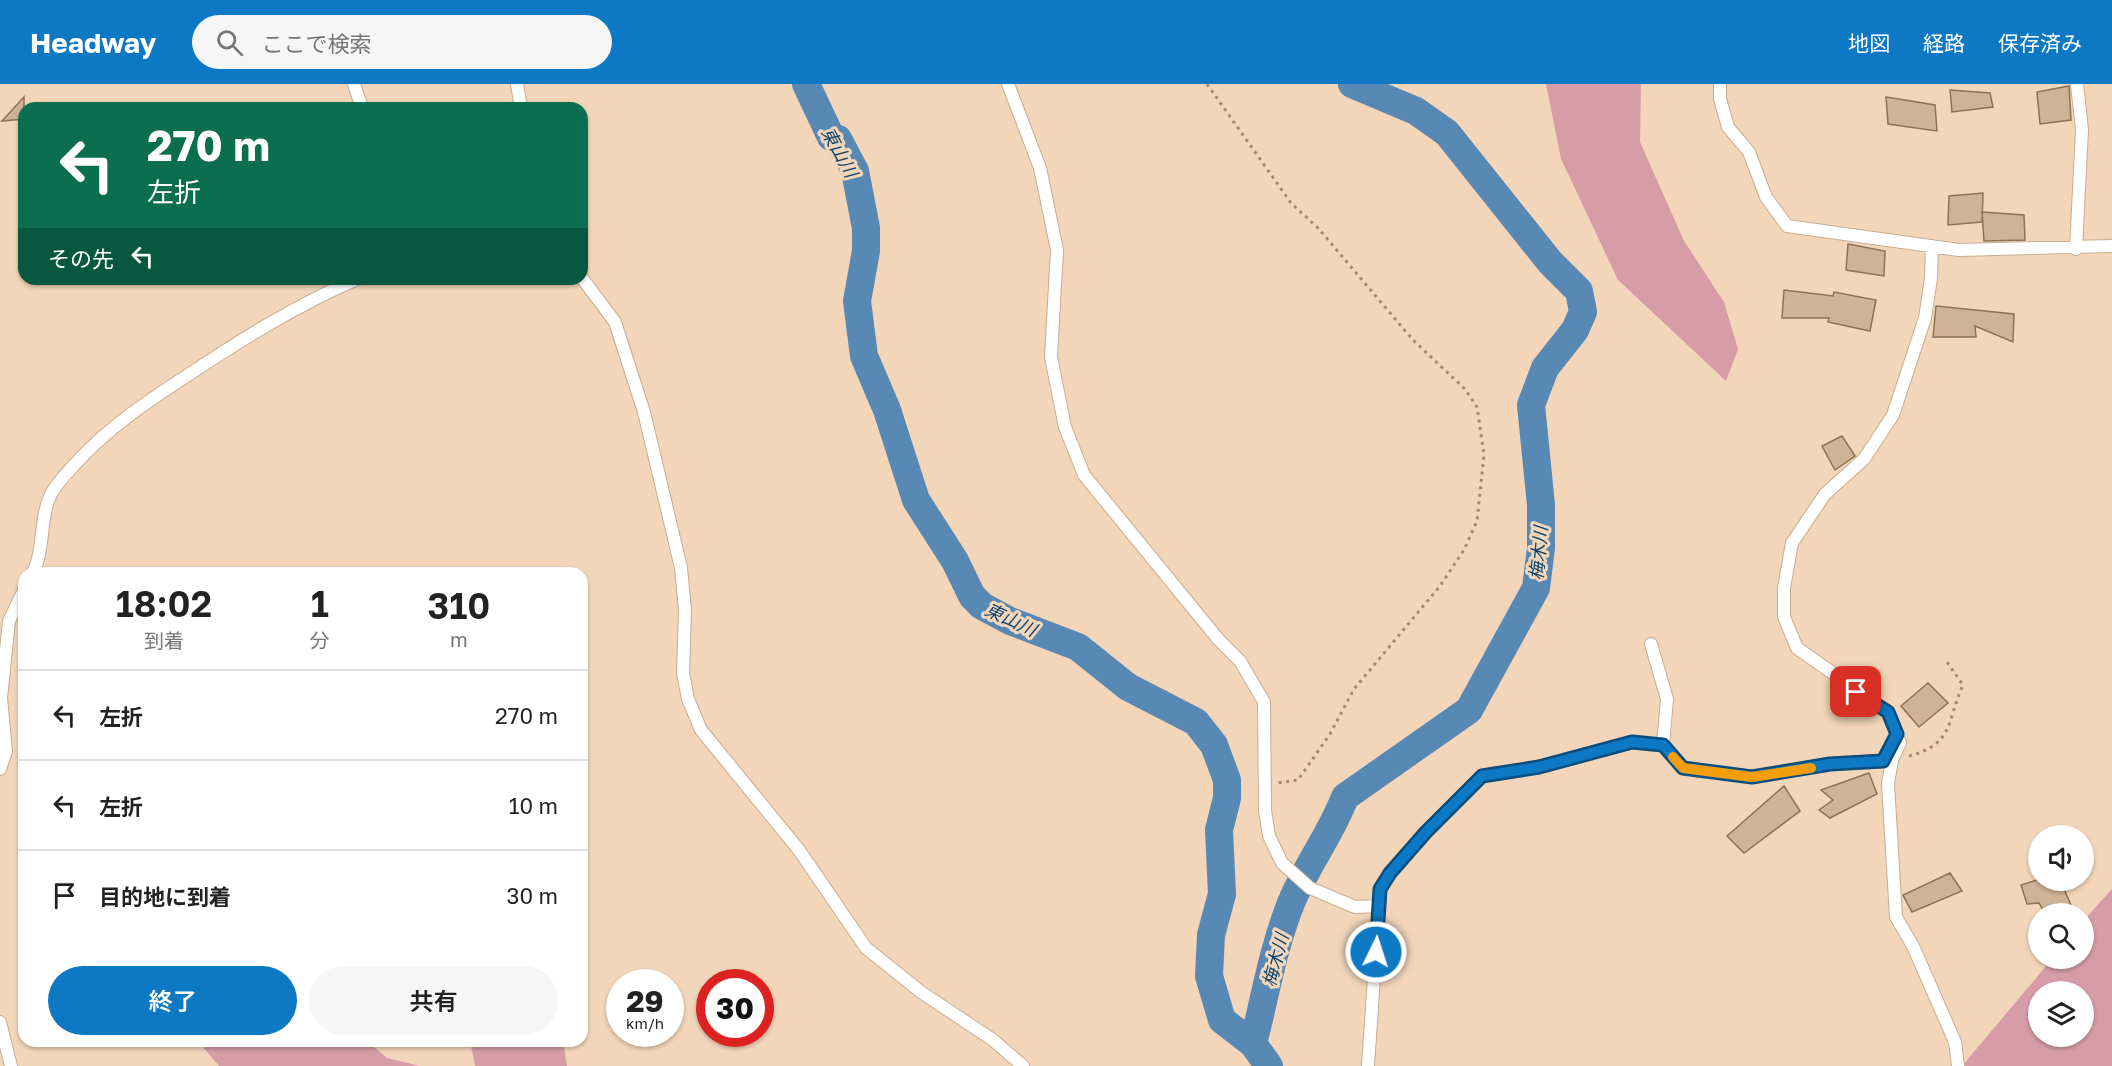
<!DOCTYPE html>
<html lang="ja">
<head>
<meta charset="utf-8">
<style>
  :root { --surface:#fff; --page:#f6f6f6; --text:#222; --muted:#767676; --line:#e0e0e0; --accent:#0d78c3 }
  body { margin:0; font-family:"Golos Text","Noto Sans JP",sans-serif; background:var(--page); color:var(--text); height:100vh; display:flex; flex-direction:column; font-size:22px; white-space:nowrap }
  * { box-sizing:border-box; margin:0 }
  p { font-size:20px; color:var(--muted) }
  .icon { flex:none; width:33px; height:33px; fill:none; stroke:currentColor; stroke-width:2; stroke-linecap:round; stroke-linejoin:round }
  .map { position:relative; flex:1; overflow:hidden }
  .panel { position:absolute; left:18px; top:483px; width:570px; height:480px; display:flex; flex-direction:column; background:var(--surface); border-radius:18px; box-shadow:0 2px 4px #0004 }
  .panel>* { flex:none }
  .hud { position:absolute; left:18px; top:18px; width:570px; height:183px; border-radius:18px; box-shadow:0 2px 4px #0004; background:#0b6e4f; color:#fff; overflow:hidden }
  .tools { position:absolute; left:2028px; top:741px; display:grid; gap:12px }
  .tools a { display:grid; place-items:center; width:66px; height:66px; border-radius:50%; background:var(--surface); box-shadow:0 2px 4px #0004; font-size:30px }
  .speed { position:absolute; left:606px; top:885px; display:flex; gap:12px; font-size:30px; font-weight:700; text-align:center }
  .speed>* { display:grid; place-content:center; width:78px; height:78px; border-radius:50%; background:var(--surface); box-shadow:0 2px 4px #0004; line-height:1 }
  .speed small { font-size:15px; font-weight:400 }
  .speed .limit { border:9px solid #d22; background:#fff; color:#111 }
  .pin { position:absolute; display:grid; place-items:center; width:51px; height:51px; color:#fff; margin:-26px; border-radius:12px; box-shadow:0 3px 9px #0006 }
  .me { position:absolute; width:66px; margin:-33px; rotate:4deg; stroke-linejoin:round; filter:drop-shadow(0 0 4px #0008) }
  .turn { display:flex; align-items:center; gap:21px; height:126px; padding:0 30px; font-size:27px }
  .turn .icon { width:78px; height:78px; stroke-width:2.5 }
  .turn b { display:block; font-size:42px; line-height:51px }
  .then { display:flex; align-items:center; height:57px; padding:0 30px; background:#0003; gap:12px; font-size:22px }
  .eta { display:flex; justify-content:space-evenly; align-items:center; height:102px; text-align:center }
  .eta b { font-size:36px; font-weight:600; line-height:42px }
  .primary-button { display:flex; gap:12px; margin-top:auto; padding:12px 30px }
  .primary-button a { flex:1; height:69px; border-radius:36px; background:var(--accent); color:#fff; font-size:24px; font-weight:600; line-height:69px; text-align:center }
  .primary-button a+a { background:var(--page); color:var(--text) }
  ul { padding:0; list-style:none }
  li { display:flex; align-items:center; gap:18px; height:90px; padding:0 30px; border-top:2px solid var(--line) }
  li div { flex:1 }
  li b { display:block; font-size:22px }
  li em { font-style:normal }
  header { display:flex; align-items:center; gap:36px; box-sizing:border-box; height:84px; padding:0 30px; background:var(--accent); color:#fff }
  header strong { font-size:28px }
  nav { display:flex; gap:33px; margin-inline-start:auto; font-size:21px }
  .search { width:420px; height:54px; background:var(--page); display:flex; align-items:center; gap:15px; box-sizing:border-box; padding:0 21px; border-radius:33px; color:var(--muted); font-size:22px }
  .map>svg:first-child { display:block }
  .green { fill:#d69da7; fill-rule:evenodd }
  .lines { fill:none; stroke-linecap:round; stroke-linejoin:round }
  .river { stroke:#5888b4; stroke-width:28 }
  .building { fill:#cfb397; stroke:#8c7258; stroke-width:1.5 }
  .minor-casing { stroke:#c8ac90; stroke-width:14 }
  .path { stroke:#9f8a74; stroke-width:3; stroke-dasharray:3 4.5; stroke-linecap:butt }
  .minor { stroke:#fff; stroke-width:12 }
  .route-casing { stroke:#084e7f; stroke-width:15 }
  .route { stroke:#0d78c3; stroke-width:10 }
  .slow { stroke:#f59e0b; stroke-width:10 }
  .labels { text-anchor:middle; dominant-baseline:central; stroke-width:6; stroke-linejoin:round; paint-order:stroke }
  .water-label { font-size:18px; font-style:italic; fill:#0c4470; stroke:#f3d6b9 }
</style>
</head>
<body>
<header>
<strong>Headway</strong>
<div class="search"><svg class="icon" aria-label="search" viewBox="0 0 24 24"><circle cx="10" cy="10" r="6"/><path d="M15 15l6 6"/></svg>ここで検索</div>
<nav><a>地図</a><a>経路</a><a>保存済み</a></nav>
</header>
<div class="map">
<svg width="2112" height="982" viewBox="0 0 2112 982">
  <rect width="100%" height="100%" fill="#f3d6b9"/>
  <path class="green" d="M1546 0H1641L1640 58 1684 157 1724 218 1738 265 1726 297 1618 196 1561 75Z
    M2112 805V982H1962L2052 875 2084 874V836ZM2038 908H2084V952H2038Z
    M198 957H367L387 974 420 982H219Z
    M470 957H563L567 982H475Z"/>
  <g class="lines">
    <path class="river" d="M806 0 831 53 838 55 855 87 866 144V167L857 217 864 272 887 326 916 416 955 477 972 512 982 522 1010 537 1078 563 1128 603 1196 638 1214 661 1227 696V714L1219 746 1222 810 1211 851 1209 892 1222 936 1253 960 1269 982
      M1253 960C1265 913 1273 864 1291 819 1306 782 1331 750 1345 713L1469 626 1536 504 1541 464V421L1531 321 1545 284 1575 246 1583 228 1579 207 1550 178 1447 49 1416 27 1352 0"/>
  </g>
  <path class="building" d="M2069 2 2071 36 2040 40 2037 8Z
    M1950 6 1990 9 1993 23 1952 28Z
    M24 13V35L2 37Z
    M1886 13 1935 21 1937 47 1888 40Z
    M1983 109 1982 138 1948 141 1949 112Z
    M1982 128 2024 131 2025 156 1984 157Z
    M1848 160 1885 167 1884 192 1846 186Z
    M1784 206 1833 212 1834 208 1876 216 1870 247 1828 238 1829 234H1782Z
    M1936 222 2014 230 2013 258 1975 242 1976 253H1933Z
    M1842 352 1855 372 1835 386 1822 362Z
    M1928 599 1948 619 1919 643 1901 622Z
    M1869 689 1877 710 1830 734 1819 726 1833 716 1821 706Z
    M1784 702 1800 727 1744 769 1727 752Z
    M1950 789 1962 807 1912 828 1903 811Z
    M2037 796H2060L2075 830H2045L2039 819 2027 820 2021 801Z"/>
  <g class="lines">
    <defs>
      <path id="minor" d="M354 0 362 24
        M517 0 521 24
        M1008 0 1040 84 1057 166 1051 273 1065 343 1084 391 1218 555 1240 577 1264 618 1265 726 1269 752 1282 779 1310 804 1355 823 1379 822
        M1720 0V15L1728 43 1749 68 1766 113 1787 142 1959 166 2112 162
        M1932 163 1931 194 1925 234 1893 331 1864 375 1825 410 1792 459 1784 504V533L1797 564 1888 628 1900 659 1892 676 1888 700 1896 833 1913 862 1955 958 1958 982
        M2076 165 2082 46 2077 0
        M582 194 615 238 644 328 681 484 685 526 683 589 688 615 701 646 799 766 866 864 921 908 993 956 1023 982
        M33 489C45 464 39 435 51 410 57 398 68 388 77 378 109 343 148 317 188 291 242 255 297 221 357 195
        M1651 560 1667 615 1663 661
        M0 685 6 667 1 614 9 537 24 506
        M0 938 11 982
        M1368 982 1380 805 1390 789 1426 748 1482 692 1539 683 1632 658 1663 661 1683 684 1752 693 1830 680 1883 677 1891 662"/>
    </defs>
    <use href="#minor" class="minor-casing"/>
    <path class="path" d="M1207 0 1291 119 1318 144 1413 256 1465 305 1477 323 1484 371 1477 437 1464 466 1440 502 1354 605 1330 650 1298 696 1277 699
      M1909 672C1954 660 1946 639 1963 601L1947 578"/>
    <use href="#minor" class="minor"/>
  </g>
  <g class="lines">
    <defs>
      <path id="route" d="M1376 868 1380 805 1390 789 1426 748 1482 692 1539 683 1632 658 1663 661 1683 684 1752 693 1830 680 1883 677 1897 650 1888 628 1856 608"/>
    </defs>
    <use href="#route" class="route-casing"/>
    <use href="#route" class="route"/>
    <path class="slow" d="M1673 673 1683 684 1752 693 1811 684"/>
  </g>
  <g class="labels">
    <g class="water-label">
      <text transform="translate(840 68) rotate(61)">東山川</text>
      <text transform="translate(1538 469) rotate(-85)">梅木川</text>
      <text transform="translate(1011 535) rotate(25)">東山川</text>
      <text transform="translate(1275 876) rotate(-75)">梅木川</text>
    </g>
  </g>
</svg>
<div class="tools">
<a><svg class="icon" aria-label="sound" viewBox="0 0 24 24"><path d="M4 9h4l5-4v14l-5-4H4zM17 9q2 3 0 6"/></svg></a>
<a><svg class="icon" aria-label="search" viewBox="0 0 24 24"><circle cx="10" cy="10" r="6"/><path d="M15 15l6 6"/></svg></a>
<a><svg class="icon" aria-label="layers" viewBox="0 0 24 24"><path d="M12 4l9 5-9 5-9-5zM3 14l9 5 9-5"/></svg></a>
</div>
<div class="speed"><div>29<small>km/h</small></div><div class="limit">30</div></div>
<div class="pin" style="left:1856px;top:608px;background:#d93025"><svg class="icon" aria-label="arrive" viewBox="0 0 24 24"><path d="M6 21V4h12l-3 4 3 4H6"/></svg></div>
<svg class="me" style="left:1376px;top:868px" viewBox="-20 -20 40 40"><circle r="17" fill="#0d78c3" stroke="#fff" stroke-width="3"/><path d="M0-11L8 9 0 5-8 9z" fill="#fff"/></svg>
<div class="hud">
<div class="turn"><svg class="icon" aria-label="left" viewBox="0 0 24 24"><path d="M17 20v-9H6M10 6l-5 5 5 5"/></svg><div><b>270 m</b>左折</div></div>
<div class="then">その先<svg class="icon" aria-label="left" viewBox="0 0 24 24"><path d="M17 20v-9H6M10 6l-5 5 5 5"/></svg></div>
</div>
<section class="panel">
<div class="eta">
<div><b>18:02</b><p>到着</p></div>
<div><b>1</b><p>分</p></div>
<div><b>310</b><p>m</p></div>
</div>
<ul>
<li><svg class="icon" aria-label="left" viewBox="0 0 24 24"><path d="M17 20v-9H6M10 6l-5 5 5 5"/></svg><div><b>左折</b></div><em>270 m</em></li>
<li><svg class="icon" aria-label="left" viewBox="0 0 24 24"><path d="M17 20v-9H6M10 6l-5 5 5 5"/></svg><div><b>左折</b></div><em>10 m</em></li>
<li><svg class="icon" aria-label="arrive" viewBox="0 0 24 24"><path d="M6 21V4h12l-3 4 3 4H6"/></svg><div><b>目的地に到着</b></div><em>30 m</em></li>
</ul>
<div class="primary-button"><a>終了</a><a>共有</a></div>
</section>
</div>
</body>
</html>
